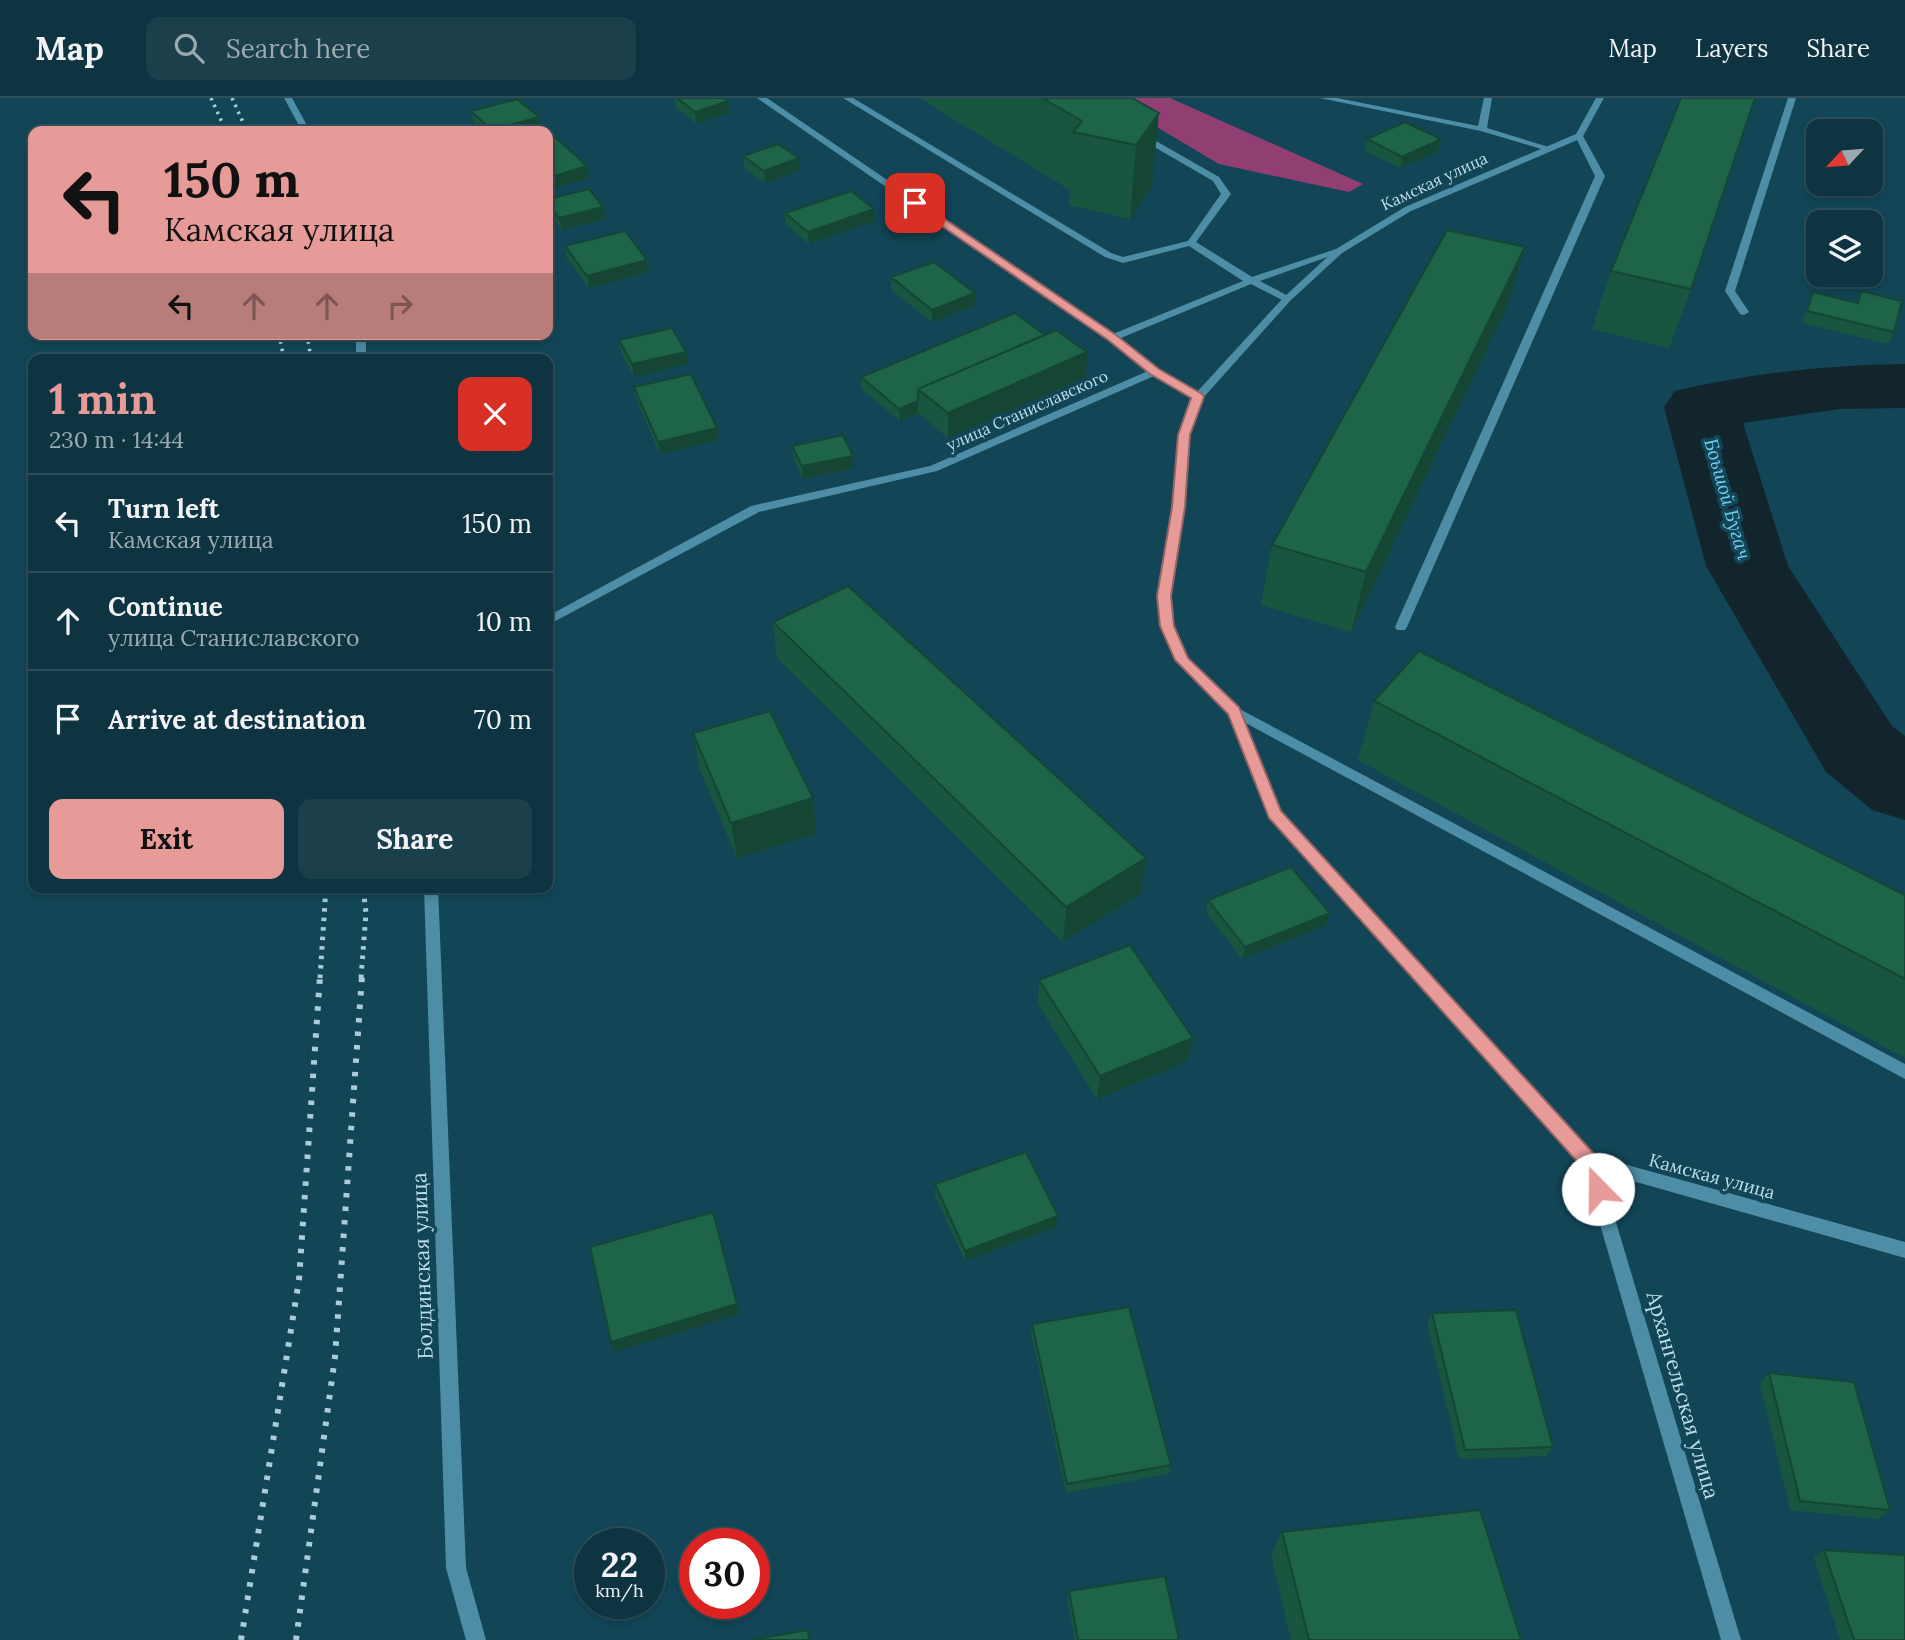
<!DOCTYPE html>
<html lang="en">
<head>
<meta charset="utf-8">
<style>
  :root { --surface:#0e3441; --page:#1c3f4c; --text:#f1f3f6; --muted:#9baab1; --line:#2e4f5a; --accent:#e69b98 }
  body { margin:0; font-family:Lora,serif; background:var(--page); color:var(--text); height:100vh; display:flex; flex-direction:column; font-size:26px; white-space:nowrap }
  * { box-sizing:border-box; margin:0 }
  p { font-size:23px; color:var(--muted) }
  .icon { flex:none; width:38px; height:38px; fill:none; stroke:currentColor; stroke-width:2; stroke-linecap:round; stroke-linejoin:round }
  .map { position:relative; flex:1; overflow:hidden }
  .details { position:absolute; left:28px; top:256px; width:525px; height:539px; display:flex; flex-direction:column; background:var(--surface); border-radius:14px; box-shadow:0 4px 10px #0003,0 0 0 2px var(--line) }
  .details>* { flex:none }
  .hud { position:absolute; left:28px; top:28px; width:525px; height:214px; border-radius:14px; box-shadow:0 4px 10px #0003,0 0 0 2px var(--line); background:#e69b98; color:#111; overflow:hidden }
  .needle { width:46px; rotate:244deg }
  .fabs { position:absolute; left:1806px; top:21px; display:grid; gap:14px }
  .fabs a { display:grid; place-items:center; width:77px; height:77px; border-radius:14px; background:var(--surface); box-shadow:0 4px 10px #0003,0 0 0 2px var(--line); font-size:35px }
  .speed { position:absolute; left:574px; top:1430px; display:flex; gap:14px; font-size:35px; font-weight:700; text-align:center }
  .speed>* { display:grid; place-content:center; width:91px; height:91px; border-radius:50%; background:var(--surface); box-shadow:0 4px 10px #0003,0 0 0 2px var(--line); line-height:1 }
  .speed small { font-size:18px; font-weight:400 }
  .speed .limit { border:10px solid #d22; background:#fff; color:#111 }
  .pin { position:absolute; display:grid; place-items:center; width:60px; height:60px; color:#fff; margin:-30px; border-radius:14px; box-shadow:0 4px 10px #0006 }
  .me { position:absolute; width:77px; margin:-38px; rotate:338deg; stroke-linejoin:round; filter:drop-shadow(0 0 5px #0008) }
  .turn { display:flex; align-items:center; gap:24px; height:147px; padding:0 21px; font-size:32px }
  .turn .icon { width:91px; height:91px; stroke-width:2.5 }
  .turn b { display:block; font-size:49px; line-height:60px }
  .lanes { display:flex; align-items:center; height:66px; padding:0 21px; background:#0003; justify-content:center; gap:35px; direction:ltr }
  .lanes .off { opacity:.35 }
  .round { display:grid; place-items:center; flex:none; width:74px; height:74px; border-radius:14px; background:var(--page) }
  .overview { display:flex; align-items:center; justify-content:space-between; height:119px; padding:0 21px }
  h1 { font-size:42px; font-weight:700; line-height:52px; color:var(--accent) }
  .action { display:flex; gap:14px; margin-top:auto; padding:14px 21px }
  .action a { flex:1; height:80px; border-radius:14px; background:var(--accent); color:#111; font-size:28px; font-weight:700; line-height:80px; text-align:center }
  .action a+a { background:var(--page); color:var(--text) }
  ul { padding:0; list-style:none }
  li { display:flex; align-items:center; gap:21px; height:98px; padding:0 21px; border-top:2px solid var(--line) }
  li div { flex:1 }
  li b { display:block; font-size:26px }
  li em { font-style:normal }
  header { display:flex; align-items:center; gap:42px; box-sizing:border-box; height:98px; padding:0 35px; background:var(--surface); border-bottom:2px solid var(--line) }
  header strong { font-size:33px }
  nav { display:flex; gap:38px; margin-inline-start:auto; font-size:24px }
  .search { width:490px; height:63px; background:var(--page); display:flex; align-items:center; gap:18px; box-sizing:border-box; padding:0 24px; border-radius:14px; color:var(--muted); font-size:26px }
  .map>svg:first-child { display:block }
  .green { fill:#913f73 }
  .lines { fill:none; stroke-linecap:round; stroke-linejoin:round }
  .river { fill:#12252c; fill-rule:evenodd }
  .service { fill:#4d8ea6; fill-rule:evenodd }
  .minor { fill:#4d8ea6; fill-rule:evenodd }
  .rail-far2 { stroke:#aaccda; stroke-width:3.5; stroke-dasharray:2.5 5; stroke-linecap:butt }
  .rail-far1 { stroke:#aaccda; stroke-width:5; stroke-dasharray:3.5 6; stroke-linecap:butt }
  .rail { stroke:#aaccda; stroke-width:6; stroke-dasharray:4.5 9; stroke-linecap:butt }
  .wall { fill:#19563f }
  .shaded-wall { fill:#144633 }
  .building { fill:#1d6449; stroke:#144633; stroke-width:2 }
  .route { fill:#e69b98; stroke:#966563; stroke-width:2 }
  .labels { text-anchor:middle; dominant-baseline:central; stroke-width:7; stroke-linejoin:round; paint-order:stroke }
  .far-street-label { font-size:16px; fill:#bdddea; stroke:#124657 }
  .street-label { font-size:18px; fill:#bdddea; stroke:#124657 }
  .water-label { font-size:19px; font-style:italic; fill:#71cef0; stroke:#124657 }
  .near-street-label { font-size:21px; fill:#bdddea; stroke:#124657 }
</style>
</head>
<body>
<header>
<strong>Map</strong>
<div class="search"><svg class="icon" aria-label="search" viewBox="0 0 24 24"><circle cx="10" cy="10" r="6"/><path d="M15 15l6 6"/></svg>Search here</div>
<nav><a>Map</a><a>Layers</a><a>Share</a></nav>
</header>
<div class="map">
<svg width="1905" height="1542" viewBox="0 0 1905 1542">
  <rect width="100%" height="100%" fill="#124657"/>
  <path class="green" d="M1108 0H1170L1363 86 1349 94 1219 66Z"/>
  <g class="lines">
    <path class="river" d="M1905 266V310L1839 311 1743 325 1788 468 1892 628 1905 638V722L1872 712 1826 674 1706 468 1664 309 1675 293C1749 275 1828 267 1905 266Z"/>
    <path class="service" d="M843 0H853L1111 155 1123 159 1188 143 1221 96 1213 83 1139 40 1138 38 1142 35 1219 79 1231 96 1196 144 1252 179 1336 151 1344 153 1260 183 1290 199V203H1284L1251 186 1116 242H1108V238L1243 183 1189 148 1123 165 1105 159Z
      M1320 0H1337L1478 28 1484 0H1492L1487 30 1552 50 1548 53 1481 33Z
      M1788 0H1796L1735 193 1749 214 1744 217 1740 216 1725 193Z
      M1576 36 1583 38 1605 78 1407 529 1405 532H1397L1395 529 1595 78 1575 38Z
      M1234 608 1905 966V981L1229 616 1228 613 1229 610Z"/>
    <path class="minor" d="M284 0H292L310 33H302Z
      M757 0H767L1116 238 1159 272 1197 294 1284 199 1336 151 1405 109 1576 36 1596 0H1604L1582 40 1411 113 1342 155 1290 203 1203 300 1189 337 1184 409 1170 498 1173 528 1187 560 1240 613 1280 714 1595 1058 1905 1144V1160L1601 1074 1741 1542H1721L1583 1068 1269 720 1228 615 1178 565 1161 528 1158 498 1172 409 1179 337 1192 300 1154 278 937 373 759 414 548 527V518L751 408 930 368 1148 273 1108 242Z
      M356 236H366V261H356Z
      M424 789H438L466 1470 486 1542H466L446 1470Z"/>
    <path class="rail-far2" d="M211 0 226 33
      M232 0 247 33
      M279 236 284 261
      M307 236 311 261"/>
    <path class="rail-far1" d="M320 880 326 789
      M361 880 366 815 363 789"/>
    <path class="rail" d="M241 1542 299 1182 320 878
      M296 1542 335 1259 362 878"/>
  </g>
  <path class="wall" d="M674 0H724L728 3 729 15 696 25 676 10Z
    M919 0H1132L1152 88 1130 121 1069 107 1070 92Z
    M471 13 541 31 533 33H483L474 25Z
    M1367 41H1441L1438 53 1400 70 1365 53Z
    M743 58 800 72 765 85 744 70Z
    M548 101 603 109 605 121 562 132 548 114Z
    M874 111 875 123 809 146 786 127 785 115Z
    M565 148 647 162 649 174 589 190 567 160Z
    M1611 173 1691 191 1669 250 1592 231Z
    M891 179 975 195V207L932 224 891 192Z
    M1861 193 1894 234 1888 246 1802 225 1813 194 1856 204Z
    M1508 207 1351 534 1261 507 1272 447Z
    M619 242 688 266 634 279 621 254Z
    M861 279H1086L948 340 918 315 900 323 861 291Z
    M634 289 719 342 660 356 636 301Z
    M792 348 854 370 803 381 794 360Z
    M773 524 1141 795 1063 844 777 560Z
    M1374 603 1905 797V960L1358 662Z
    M693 635 813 700 816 736 737 760 699 670Z
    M1208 802 1330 815 1326 827 1242 861 1206 814Z
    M1039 882 1188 963 1097 1001 1038 906Z
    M935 1086 1056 1129 965 1163 935 1097Z
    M1432 1215 1553 1349 1546 1358 1459 1361 1427 1225Z
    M1032 1226 1171 1367 1169 1376 1066 1395 1031 1236Z
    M1769 1275 1890 1412 1878 1421 1790 1412 1760 1285Z
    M1282 1434 1521 1542H1291L1271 1457Z
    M1824 1452 1905 1542H1840L1814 1460Z
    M1069 1493 1179 1542H1075L1067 1501Z"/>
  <path class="shaded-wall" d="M728 3 729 15 696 25 695 14Z
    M1159 15 1152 88 1130 121 1136 47Z
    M539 19 541 31 533 33H492Z
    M1441 41 1438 53 1400 70 1402 59Z
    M799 60 800 72 765 85 764 73Z
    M587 68 589 80 548 92V80Z
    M603 109 605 121 562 132 559 120Z
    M874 111 875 123 809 146 808 134Z
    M1525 149 1508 207 1351 534 1366 474Z
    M647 162 649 174 589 190 587 178Z
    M975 195V207L932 224V212Z
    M686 254 688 266 634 279 632 266Z
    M1087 254 1086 279 948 340V315Z
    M918 303V315L900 323 899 311Z
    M717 330 719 342 660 356 658 344Z
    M853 358 854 370 803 381 802 368Z
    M813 700 816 736 737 760 731 725Z
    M1146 760 1141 795 1063 844 1066 809Z
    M1330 815 1326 827 1242 861 1245 849Z
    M1193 940 1188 963 1097 1001 1100 978Z
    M1058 1118 1056 1129 965 1163V1153Z
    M737 1206 740 1216 614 1254 611 1244Z"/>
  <path class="building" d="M677 0H724L728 3 695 14Z
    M1042 0H1132L1159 15 1136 47 1073 34 1082 23Z
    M1681 0H1755L1691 191 1611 173Z
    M517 1 539 19 492 32 471 13Z
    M1405 24 1441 41 1402 59 1367 41Z
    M555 39 587 68 548 80V41Z
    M778 46 799 60 764 73 743 58Z
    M589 91 603 109 559 120 548 105V101Z
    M851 93 874 111 808 134 785 115Z
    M1447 132 1525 149 1366 474 1272 447Z
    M625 133 647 162 587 178 565 148Z
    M934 164 975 195 932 212 891 179Z
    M1861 193 1902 203 1894 234 1807 213 1813 194 1858 205Z
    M1015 215 1045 237 918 291V303L899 311 861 279Z
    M672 230 686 254 632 266 619 242Z
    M1056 232 1087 254 948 315 918 291Z
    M691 276 717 330 658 344 634 289Z
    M843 337 853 358 802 368 792 348Z
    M848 488 1146 760 1066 809 773 524Z
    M1419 553 1905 797V881L1374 603Z
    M770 613 813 700 731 725 693 635Z
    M1291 769 1330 815 1245 849 1208 802Z
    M1130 847 1193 940 1100 978 1039 882Z
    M1026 1054 1058 1118 965 1153 935 1086Z
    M713 1114 737 1206 611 1244 590 1149Z
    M1129 1209 1171 1367 1067 1386 1032 1226Z
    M1516 1212 1553 1349 1465 1352 1432 1215Z
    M1769 1275 1854 1284 1890 1412 1800 1403Z
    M1480 1412 1521 1542H1309L1282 1434Z
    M1824 1452 1905 1457V1542H1854Z
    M1165 1478 1179 1542H1078L1069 1493Z
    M808 1532 809 1542H751Z"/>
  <path class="route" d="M911 103H918L1116 237 1159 271 1202 296 1204 299 1190 337 1185 409 1171 498 1174 528 1188 560 1239 609 1281 713 1597 1059 1608 1091 1605 1097 1598 1099 1592 1097 1582 1069 1269 720 1228 616 1175 562 1160 528 1157 498 1172 409 1178 337 1191 300 1150 276 1108 242 911 107Z"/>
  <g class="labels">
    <g class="far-street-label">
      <text transform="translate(1434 83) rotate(-25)">Камская улица</text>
      <text transform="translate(1027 312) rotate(-24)">улица Станиславского</text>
    </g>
    <g class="street-label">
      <text transform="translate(1712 1078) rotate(15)">Камская улица</text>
    </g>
    <g class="water-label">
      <text transform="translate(1728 401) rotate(74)">Боьшой Бугач</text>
    </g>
    <g class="near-street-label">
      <text transform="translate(422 1168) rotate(-92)">Болдинская улица</text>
      <text transform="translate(1683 1297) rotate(74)">Архангельская улица</text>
    </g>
  </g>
</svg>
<div class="fabs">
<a><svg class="needle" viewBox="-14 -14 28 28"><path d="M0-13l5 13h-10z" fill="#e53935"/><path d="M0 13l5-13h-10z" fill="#9baab1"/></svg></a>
<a><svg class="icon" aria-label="layers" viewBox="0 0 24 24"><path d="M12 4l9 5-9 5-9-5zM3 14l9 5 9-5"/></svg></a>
</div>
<div class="speed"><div>22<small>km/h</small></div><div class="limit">30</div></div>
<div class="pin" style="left:915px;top:105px;background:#d93025"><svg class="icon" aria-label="arrive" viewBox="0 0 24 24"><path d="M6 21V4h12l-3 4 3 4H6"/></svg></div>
<svg class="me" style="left:1598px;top:1091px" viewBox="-20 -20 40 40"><circle r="19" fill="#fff"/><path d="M0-13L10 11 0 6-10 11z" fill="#e69b98"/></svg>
<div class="hud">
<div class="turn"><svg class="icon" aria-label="left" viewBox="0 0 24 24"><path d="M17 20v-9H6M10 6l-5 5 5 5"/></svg><div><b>150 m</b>Камская улица</div></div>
<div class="lanes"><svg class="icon" aria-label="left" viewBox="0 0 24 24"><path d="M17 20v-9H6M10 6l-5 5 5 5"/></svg><svg class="icon off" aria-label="ahead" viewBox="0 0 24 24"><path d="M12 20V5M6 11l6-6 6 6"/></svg><svg class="icon off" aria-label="ahead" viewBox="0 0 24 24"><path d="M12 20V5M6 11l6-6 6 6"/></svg><svg class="icon off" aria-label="right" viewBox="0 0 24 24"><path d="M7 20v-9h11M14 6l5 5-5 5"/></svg></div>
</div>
<section class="details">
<div class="overview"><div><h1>1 min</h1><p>230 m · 14:44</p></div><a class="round" style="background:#d93025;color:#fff"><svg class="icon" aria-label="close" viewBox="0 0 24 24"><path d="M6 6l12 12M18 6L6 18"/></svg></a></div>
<ul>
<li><svg class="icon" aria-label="left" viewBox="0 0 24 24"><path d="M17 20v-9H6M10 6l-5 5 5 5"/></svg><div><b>Turn left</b><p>Камская улица</p></div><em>150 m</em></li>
<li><svg class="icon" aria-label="ahead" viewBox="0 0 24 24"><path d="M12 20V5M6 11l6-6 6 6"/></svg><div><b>Continue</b><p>улица Станиславского</p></div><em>10 m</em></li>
<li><svg class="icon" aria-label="arrive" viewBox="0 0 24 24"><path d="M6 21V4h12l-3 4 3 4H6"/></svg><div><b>Arrive at destination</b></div><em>70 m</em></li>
</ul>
<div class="action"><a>Exit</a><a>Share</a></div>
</section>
</div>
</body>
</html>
